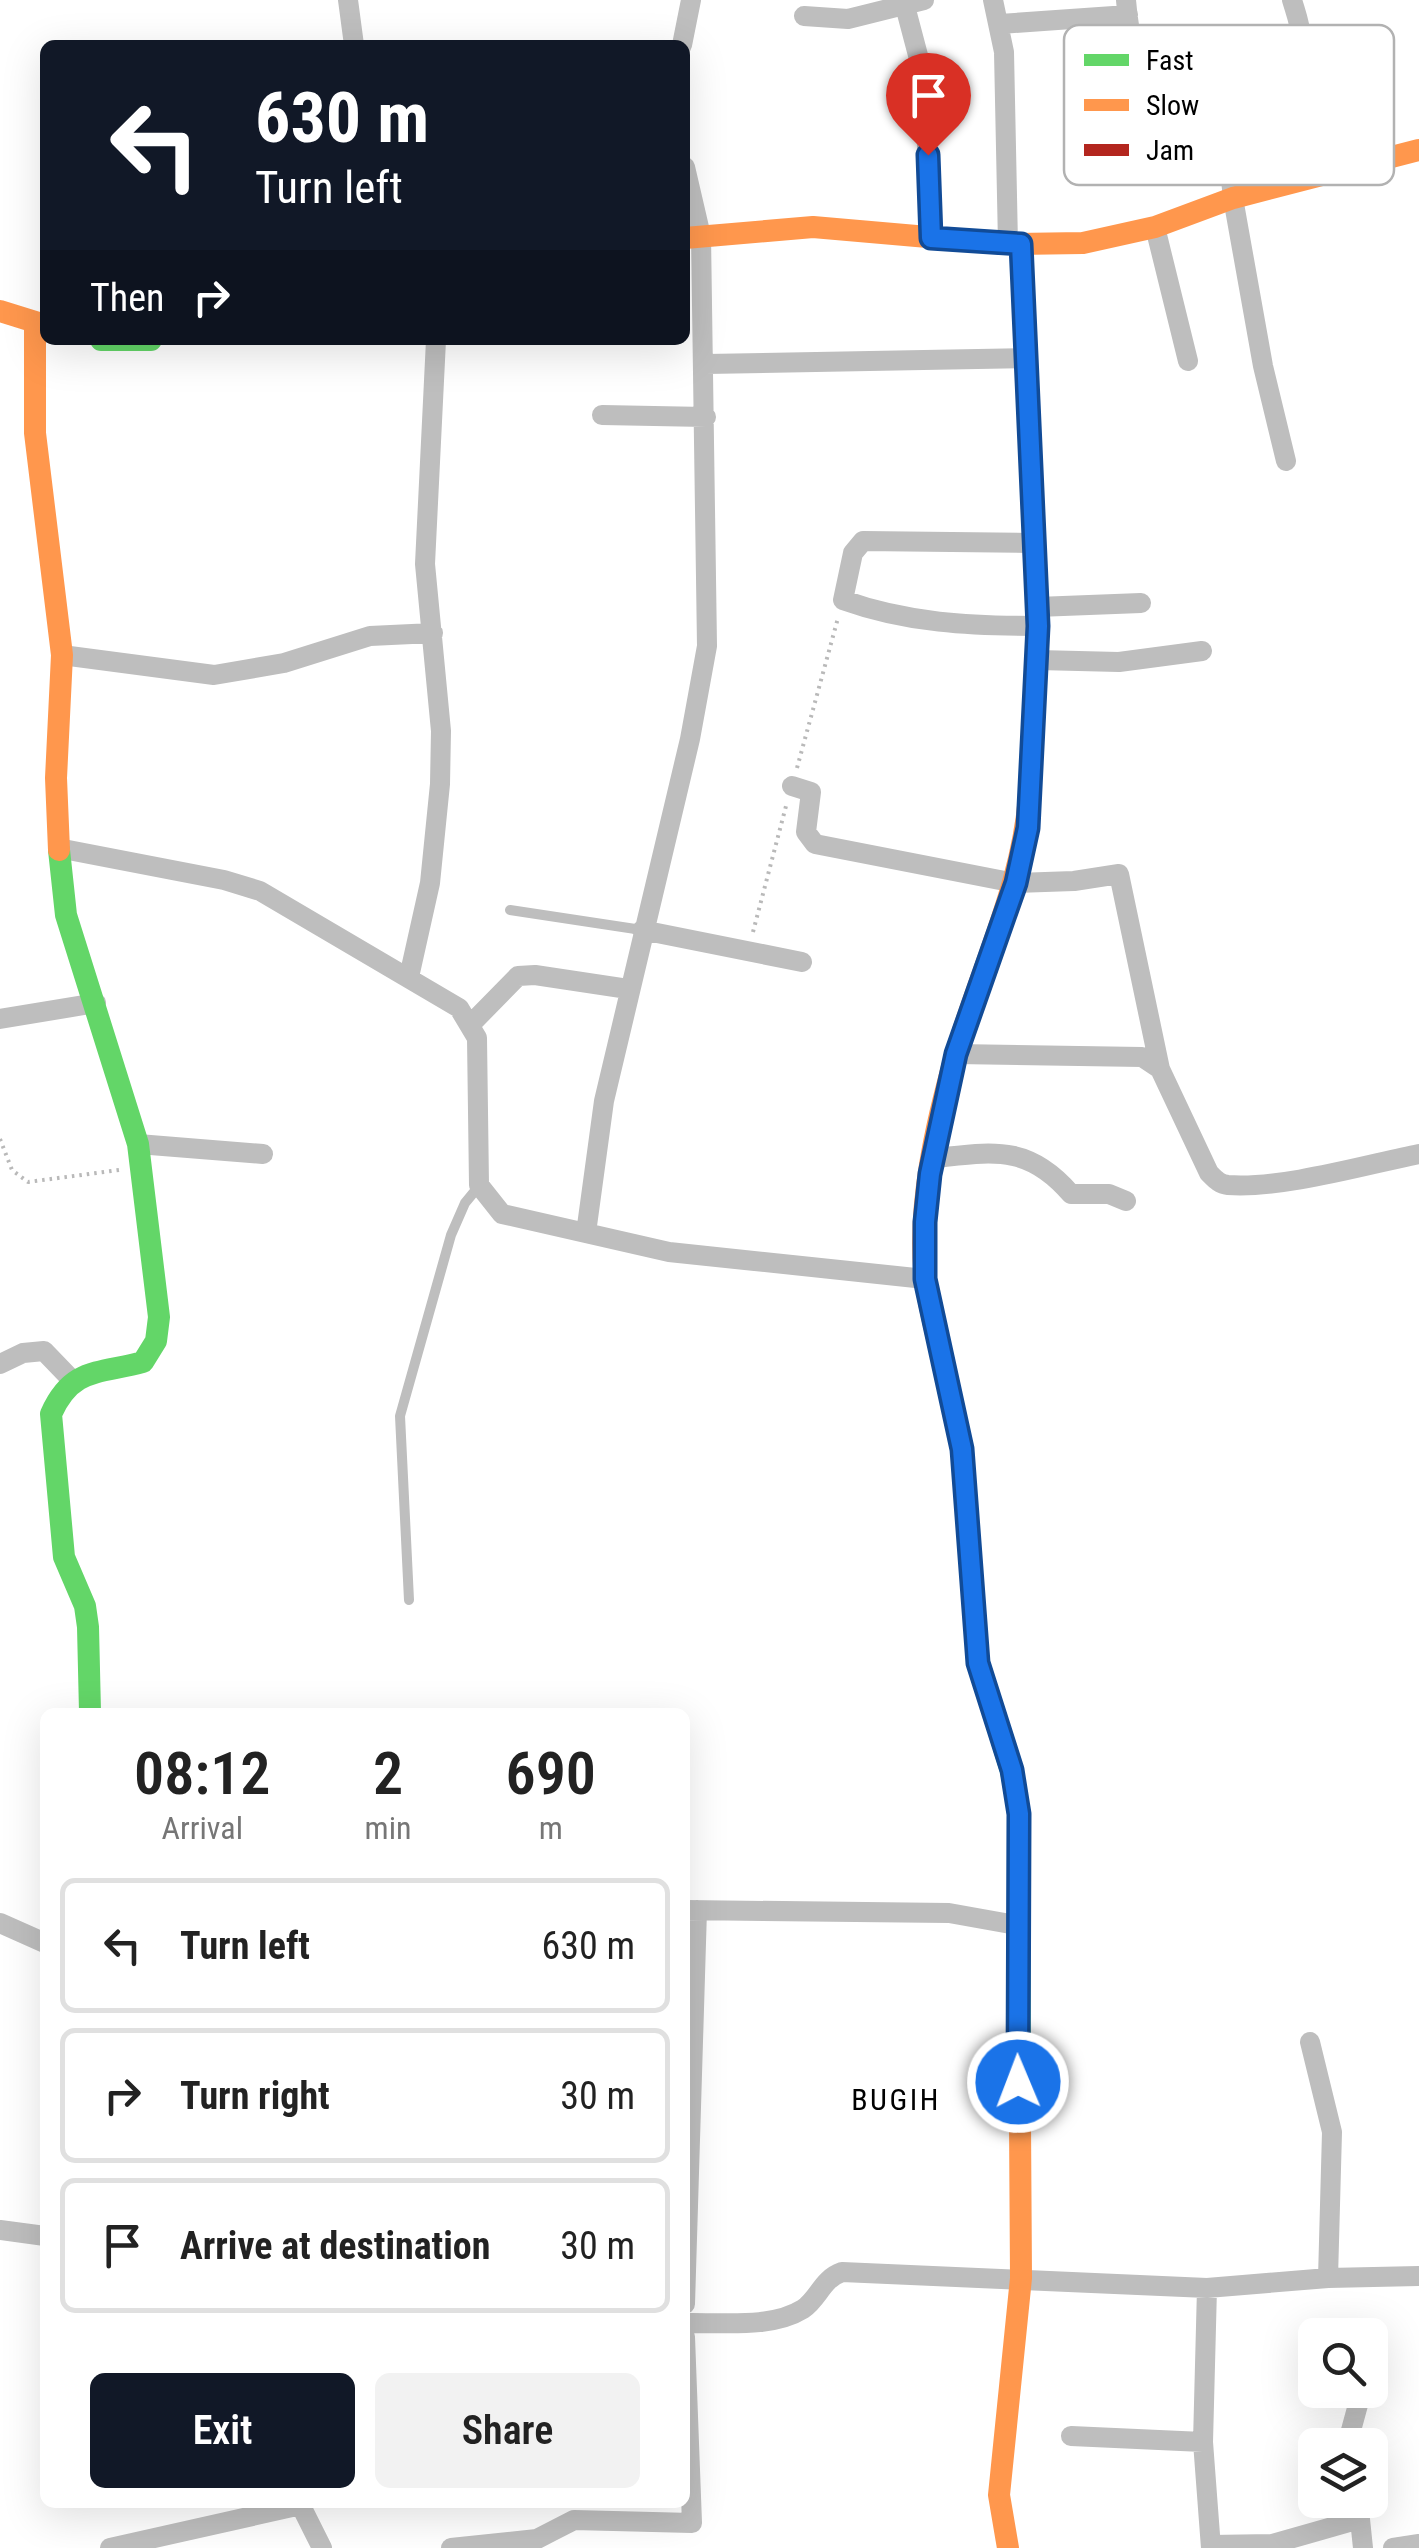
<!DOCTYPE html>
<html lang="en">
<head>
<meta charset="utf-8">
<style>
  :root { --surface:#fff; --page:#f2f2f2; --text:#222; --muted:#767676; --line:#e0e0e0; --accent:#111827 }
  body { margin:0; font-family:"Roboto Condensed",sans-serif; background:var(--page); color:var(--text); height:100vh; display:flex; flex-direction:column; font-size:38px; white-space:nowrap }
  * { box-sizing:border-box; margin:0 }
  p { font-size:32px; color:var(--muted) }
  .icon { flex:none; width:55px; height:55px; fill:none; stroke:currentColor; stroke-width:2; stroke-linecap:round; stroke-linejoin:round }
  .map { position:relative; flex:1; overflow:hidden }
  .side { position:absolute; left:40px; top:1708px; width:650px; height:800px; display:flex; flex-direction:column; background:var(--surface); border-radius:15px; box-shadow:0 10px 40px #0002 }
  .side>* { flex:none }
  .banner { position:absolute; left:40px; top:40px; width:650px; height:305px; border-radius:15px; box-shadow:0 10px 40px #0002; background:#111827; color:#fff; overflow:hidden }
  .controls { position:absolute; left:1298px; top:2318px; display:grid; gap:20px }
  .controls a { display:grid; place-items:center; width:90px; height:90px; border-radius:15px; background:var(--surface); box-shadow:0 10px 40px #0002; font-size:50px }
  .pin { position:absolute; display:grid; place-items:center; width:85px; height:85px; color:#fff; margin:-102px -42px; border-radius:50% 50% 50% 0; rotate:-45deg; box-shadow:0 0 10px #0007 }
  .pin .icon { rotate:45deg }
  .me { position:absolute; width:110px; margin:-55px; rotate:359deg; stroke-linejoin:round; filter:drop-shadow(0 0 8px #0008) }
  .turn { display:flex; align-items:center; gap:35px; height:210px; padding:0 50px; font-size:45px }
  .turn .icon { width:130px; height:130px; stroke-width:2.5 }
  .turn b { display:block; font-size:70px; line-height:85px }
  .then { display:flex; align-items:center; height:95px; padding:0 50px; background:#0003; gap:20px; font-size:38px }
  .eta { display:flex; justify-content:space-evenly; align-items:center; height:170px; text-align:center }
  .eta b { font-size:60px; font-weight:600; line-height:70px }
  .button { display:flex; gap:20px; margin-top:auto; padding:20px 50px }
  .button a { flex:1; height:115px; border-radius:15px; background:var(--accent); color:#fff; font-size:40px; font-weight:600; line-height:115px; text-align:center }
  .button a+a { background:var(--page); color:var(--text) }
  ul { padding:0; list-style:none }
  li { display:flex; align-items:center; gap:30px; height:135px; margin:0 20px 15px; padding:0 30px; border:5px solid var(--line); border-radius:15px }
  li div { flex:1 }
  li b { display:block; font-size:38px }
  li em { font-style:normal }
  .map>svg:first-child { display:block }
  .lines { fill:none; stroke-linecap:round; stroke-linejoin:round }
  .path { stroke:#b9b9b9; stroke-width:4; stroke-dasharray:2.5 5; stroke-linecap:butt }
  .lane { stroke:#bebebe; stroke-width:10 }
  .street { stroke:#bebebe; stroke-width:20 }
  .fast { stroke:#63d668; stroke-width:22 }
  .slow { stroke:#ff974d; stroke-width:22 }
  .jam { stroke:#b3261e; stroke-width:22 }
  .route-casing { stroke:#114b97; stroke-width:25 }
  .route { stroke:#1a73e8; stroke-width:18 }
  .labels { text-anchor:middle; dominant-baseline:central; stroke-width:8; stroke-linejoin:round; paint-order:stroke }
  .quarter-label { font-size:30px; letter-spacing:2.5px; fill:#000; stroke:#fff }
  .key { fill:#fff; stroke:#b2b2b2; stroke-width:2.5 }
  .key-label { font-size:28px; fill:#000 }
</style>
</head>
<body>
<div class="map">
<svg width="1419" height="2548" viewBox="0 0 1419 2548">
  <rect width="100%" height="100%" fill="#fff"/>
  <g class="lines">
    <path class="path" d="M797 768 838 618
      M753 932 786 806
      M0 1139 12 1170 28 1182 119 1170"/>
    <path class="lane" d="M510 910 642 930
      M409 1600 400 1416 451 1235 465 1203 479 1186"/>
    <path class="street" d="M348 0 354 45
      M993 0 1004 52 1008 244
      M1126 0C1128 21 1132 77 1160 75 1181 73 1196 68 1217 73L1220 81 1233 198 1263 366 1286 461
      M905 6 924 78 931 238
      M804 16 848 19 924 0
      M1000 24 1128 15
      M682 45 691 0
      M1217 73 1284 64C1311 49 1299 24 1292 0
      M1155 227 1188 361
      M706 364 1028 358
      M602 415 706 417
      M1033 543 863 541 853 553 843 600C907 623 970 626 1038 626
      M1037 607 1141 603
      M62 655 214 675 284 663 370 636 433 633
      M1038 660 1119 662 1202 651
      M792 786 811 792 806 832 815 844 1015 883 1074 881 1119 874 1160 1069
      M58 848 224 880 260 891 459 1008 477 1038 479 1185 502 1214 669 1252 925 1279
      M642 930 802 962
      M409 977 430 883 440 784 441 731 425 564 436 340
      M0 1019 96 1003
      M471 1024 518 976 535 975 628 989
      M956 1054 1142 1057 1160 1069 1209 1173C1215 1179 1219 1184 1228 1185 1282 1189 1365 1165 1419 1154
      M138 1144 263 1154
      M934 1158C993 1152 1028 1144 1071 1194H1109L1126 1201
      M586 1233 604 1101 690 739 707 646 701 236 685 167
      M0 1364 23 1353 44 1351 71 1379
      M685 1910 949 1913 1016 1925
      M0 1923 45 1943
      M1310 2042 1332 2132 1328 2278
      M0 2230 45 2236
      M1207 2288 1203 2442 1211 2548
      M685 2304 697 1910
      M685 2323C721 2322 771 2329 803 2309 819 2298 822 2279 842 2272L1207 2288 1328 2278 1419 2276
      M1370 2367 1371 2363
      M1071 2436 1203 2442
      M1347 2445 1362 2390
      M1358 2500 1363 2548
      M299 2502 322 2548
      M1211 2545 1272 2544 1360 2519
      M110 2548 301 2505
      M451 2548 537 2539 574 2520 692 2523 685 2337
      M1393 2548 1419 2544"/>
    <path class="fast" d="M101 340H151
      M59 850 66 915 138 1144 159 1317 156 1341 143 1362C99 1374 72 1367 51 1414L64 1557 85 1606 88 1627 90 1712
      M946 1376 962 1449 978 1663 1011 1771 1019 1814 1020 2122"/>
    <path class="slow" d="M685 238 813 227 1008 244 1083 243 1155 227 1233 198 1419 150
      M0 311 45 325
      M35 322V433L62 655 56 778 59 850
      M946 1376C939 1344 929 1311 925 1279 917 1206 936 1123 956 1053 983 962 1026 878 1030 782
      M1008 2548 999 2495 1021 2278 1020 2122"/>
    <path class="jam" d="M1021 244 1038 626 1030 782"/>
  </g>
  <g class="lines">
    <defs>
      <path id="route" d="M928 155 931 238 1021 244 1038 626 1028 828 1016 883 956 1054 930 1174 925 1222V1279L962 1449 978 1663 1012 1770 1019 1814 1018 2082"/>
    </defs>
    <use href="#route" class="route-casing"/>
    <use href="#route" class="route"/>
  </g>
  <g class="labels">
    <g class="quarter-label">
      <text x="896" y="2099">BUGIH</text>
    </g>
  </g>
  <rect x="1064" y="25" width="330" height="160" rx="15" class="key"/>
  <rect x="1084" y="54" width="45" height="12" fill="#63d668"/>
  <rect x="1084" y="99" width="45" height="12" fill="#ff974d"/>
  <rect x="1084" y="144" width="45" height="12" fill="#b3261e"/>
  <g class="key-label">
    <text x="1146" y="70">Fast</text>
    <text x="1146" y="115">Slow</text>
    <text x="1146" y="160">Jam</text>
  </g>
</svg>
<div class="controls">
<a><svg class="icon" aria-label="search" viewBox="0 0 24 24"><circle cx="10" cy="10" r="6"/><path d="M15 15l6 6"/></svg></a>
<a><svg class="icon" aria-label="layers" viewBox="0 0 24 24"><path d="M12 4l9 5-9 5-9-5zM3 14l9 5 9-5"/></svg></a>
</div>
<div class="pin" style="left:928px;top:155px;background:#d93025"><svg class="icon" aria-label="arrive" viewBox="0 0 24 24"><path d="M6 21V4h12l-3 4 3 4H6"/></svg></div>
<svg class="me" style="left:1018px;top:2082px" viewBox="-20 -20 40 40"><circle r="17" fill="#1a73e8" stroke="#fff" stroke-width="3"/><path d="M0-11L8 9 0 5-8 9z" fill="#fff"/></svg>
<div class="banner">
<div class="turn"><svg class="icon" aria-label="left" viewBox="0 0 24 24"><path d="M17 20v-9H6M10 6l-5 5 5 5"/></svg><div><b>630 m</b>Turn left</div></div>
<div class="then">Then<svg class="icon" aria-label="right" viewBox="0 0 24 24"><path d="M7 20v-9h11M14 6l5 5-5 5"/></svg></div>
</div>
<section class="side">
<div class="eta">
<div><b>08:12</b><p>Arrival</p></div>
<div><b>2</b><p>min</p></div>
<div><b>690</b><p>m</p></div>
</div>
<ul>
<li><svg class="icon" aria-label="left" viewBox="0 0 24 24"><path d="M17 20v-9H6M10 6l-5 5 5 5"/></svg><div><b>Turn left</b></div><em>630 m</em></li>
<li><svg class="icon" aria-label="right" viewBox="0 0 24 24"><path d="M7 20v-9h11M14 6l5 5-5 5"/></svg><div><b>Turn right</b></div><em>30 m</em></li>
<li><svg class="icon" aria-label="arrive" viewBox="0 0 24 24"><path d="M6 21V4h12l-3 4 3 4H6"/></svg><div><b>Arrive at destination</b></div><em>30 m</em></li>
</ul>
<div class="button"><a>Exit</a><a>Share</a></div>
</section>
</div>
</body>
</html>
